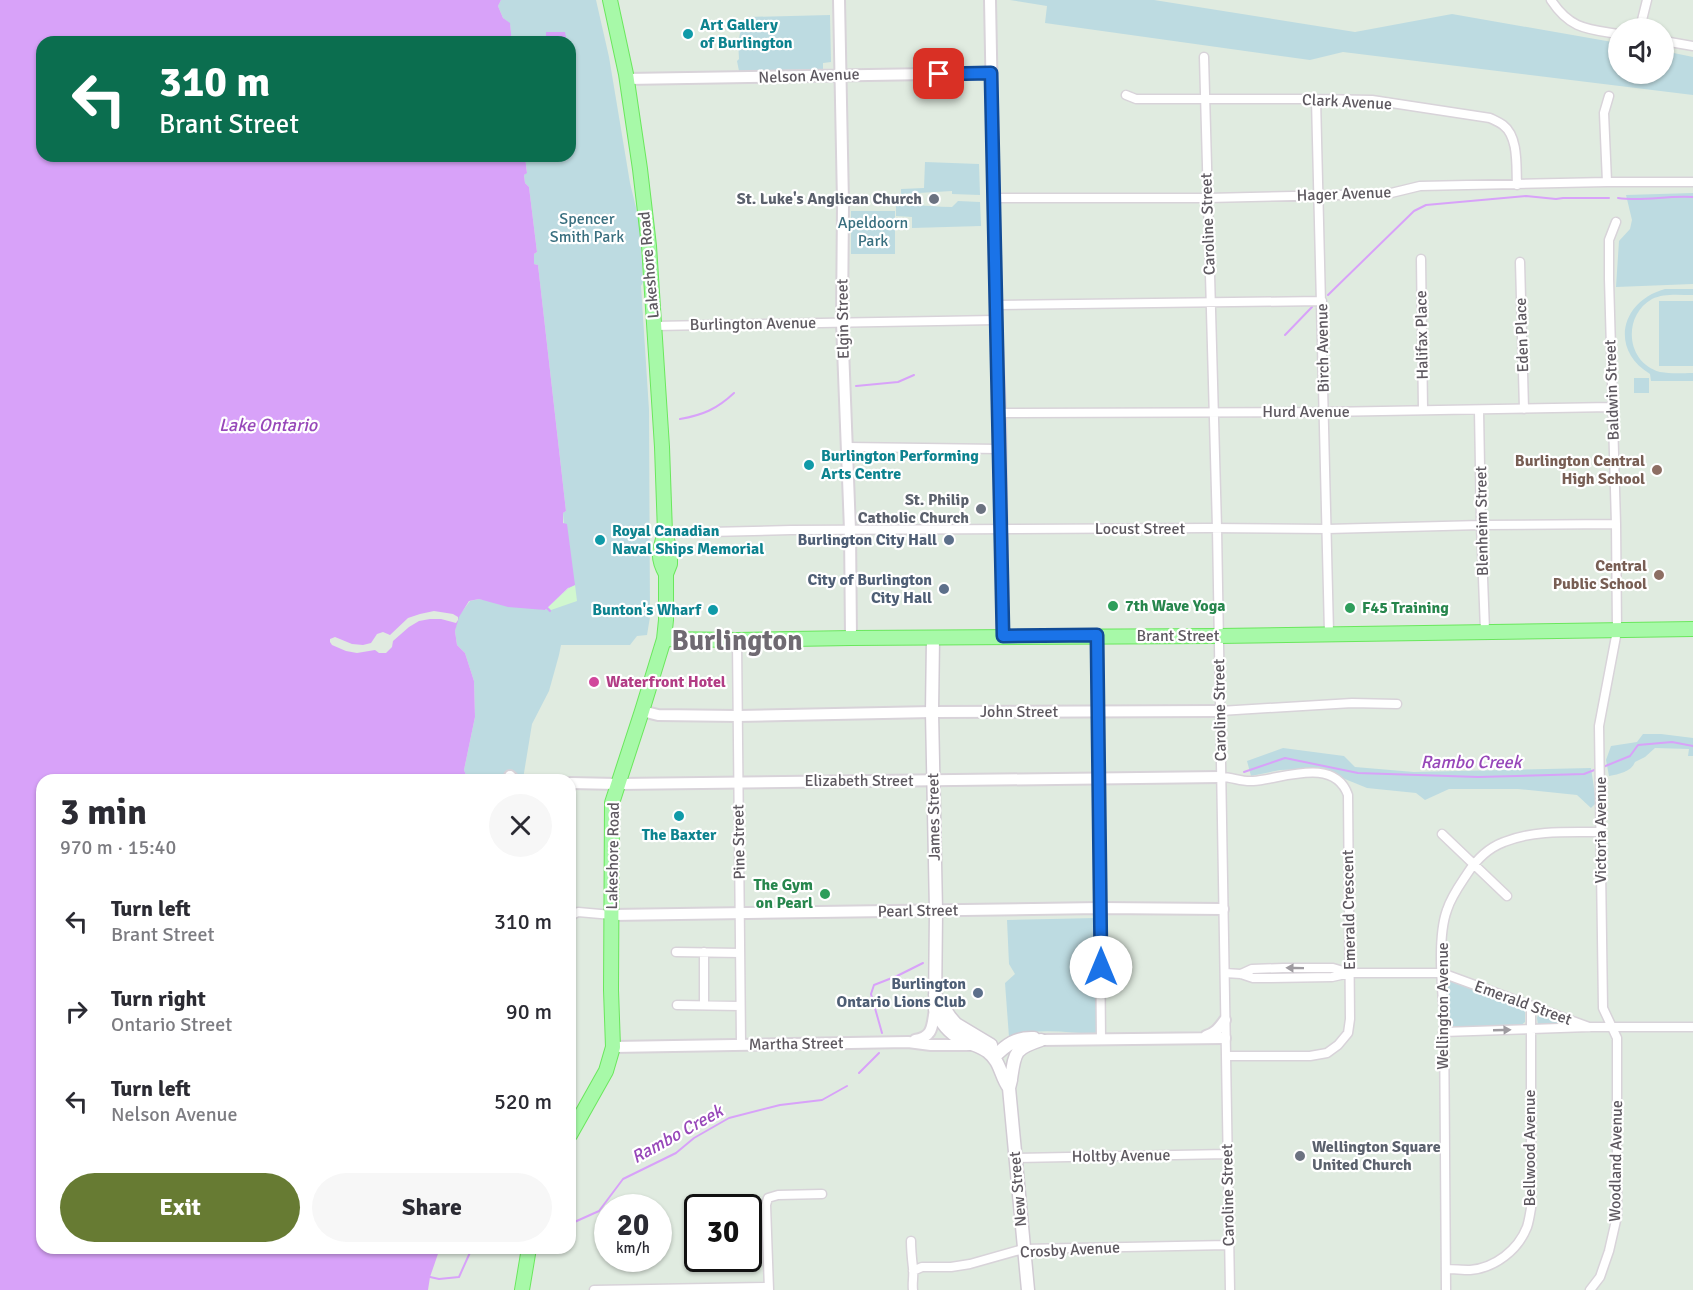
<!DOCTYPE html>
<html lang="en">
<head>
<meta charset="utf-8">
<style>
  :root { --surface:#fff; --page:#f7f7f7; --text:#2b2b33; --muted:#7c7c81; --accent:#677b33 }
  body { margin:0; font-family:Signika,sans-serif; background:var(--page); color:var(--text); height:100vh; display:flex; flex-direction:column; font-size:22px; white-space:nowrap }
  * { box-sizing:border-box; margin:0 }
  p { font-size:20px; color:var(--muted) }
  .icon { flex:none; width:33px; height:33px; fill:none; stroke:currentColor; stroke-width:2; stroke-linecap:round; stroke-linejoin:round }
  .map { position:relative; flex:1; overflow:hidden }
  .side { position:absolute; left:36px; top:774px; width:540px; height:480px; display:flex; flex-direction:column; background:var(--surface); border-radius:18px; box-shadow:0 2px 4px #0004 }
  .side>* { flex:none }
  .guide { position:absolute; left:36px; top:36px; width:540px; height:126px; border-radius:18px; box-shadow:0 2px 4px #0004; background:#0b6e4f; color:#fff; overflow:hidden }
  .controls { position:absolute; left:1608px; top:18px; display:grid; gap:12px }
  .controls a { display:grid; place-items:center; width:66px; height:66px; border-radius:50%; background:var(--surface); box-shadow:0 2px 4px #0004; font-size:30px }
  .speed { position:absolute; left:594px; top:1194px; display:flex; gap:12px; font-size:30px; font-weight:700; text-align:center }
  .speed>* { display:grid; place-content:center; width:78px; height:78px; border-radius:50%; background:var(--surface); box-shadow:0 2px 4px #0004; line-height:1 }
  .speed small { font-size:15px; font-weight:400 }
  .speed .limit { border:3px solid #111; border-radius:9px; background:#fff; color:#111 }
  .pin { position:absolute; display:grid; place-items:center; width:51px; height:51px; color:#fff; margin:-26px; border-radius:12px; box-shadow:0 3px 9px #0006 }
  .me { position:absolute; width:66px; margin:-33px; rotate:0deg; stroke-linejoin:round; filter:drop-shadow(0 0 4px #0008) }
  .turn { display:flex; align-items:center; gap:21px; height:126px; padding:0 24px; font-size:27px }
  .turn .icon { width:78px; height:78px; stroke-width:2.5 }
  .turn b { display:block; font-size:42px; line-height:51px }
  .round { display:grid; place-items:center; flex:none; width:63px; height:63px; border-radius:32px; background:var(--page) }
  .overview { display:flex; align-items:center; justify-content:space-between; height:102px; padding:0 24px }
  h1 { font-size:36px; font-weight:800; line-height:45px }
  .cta { display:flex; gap:12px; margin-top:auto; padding:12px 24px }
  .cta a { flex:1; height:69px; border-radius:36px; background:var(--accent); color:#fff; font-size:24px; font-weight:800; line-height:69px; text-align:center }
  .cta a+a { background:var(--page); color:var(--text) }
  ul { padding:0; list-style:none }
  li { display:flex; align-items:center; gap:18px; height:90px; padding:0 24px }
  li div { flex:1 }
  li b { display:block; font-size:22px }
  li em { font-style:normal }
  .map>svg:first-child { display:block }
  .green { fill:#bddbe1 }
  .sand { fill:#d1f7cf }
  .water { fill:#d8a2f9 }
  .pier { fill:#e0ebe0 }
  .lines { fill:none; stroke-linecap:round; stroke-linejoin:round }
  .stream { stroke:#d8a2f9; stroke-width:2 }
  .minor-casing { stroke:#d8d3d9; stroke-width:11 }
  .tertiary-casing { stroke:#d8d3d9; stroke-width:14 }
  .secondary-casing { stroke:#d1cbd3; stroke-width:15 }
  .primary-casing { stroke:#6ae75d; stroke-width:16 }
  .minor { stroke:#fff; stroke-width:8 }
  .tertiary { stroke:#fff; stroke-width:10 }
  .secondary { stroke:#fff; stroke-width:12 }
  .primary { stroke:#a7f9a8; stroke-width:14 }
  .oneway { fill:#9e9ba0 }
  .route-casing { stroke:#114b97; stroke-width:15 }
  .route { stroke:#1a73e8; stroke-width:10 }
  .culture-dot { fill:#0f9aa8; stroke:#fff; stroke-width:2 }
  .worship-dot { fill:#6b7280; stroke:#fff; stroke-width:2 }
  .education-dot { fill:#8d6e63; stroke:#fff; stroke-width:2 }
  .service-dot { fill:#5c6f8a; stroke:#fff; stroke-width:2 }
  .leisure-dot { fill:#2e9e5b; stroke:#fff; stroke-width:2 }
  .hotel-dot { fill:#d1479c; stroke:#fff; stroke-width:2 }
  .labels { text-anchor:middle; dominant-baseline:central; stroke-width:4.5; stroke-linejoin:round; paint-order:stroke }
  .culture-label { font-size:16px; font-weight:bold; fill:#0d838f; stroke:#fff; text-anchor:start }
  .street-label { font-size:16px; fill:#5e5960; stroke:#fff }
  .worship-label { font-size:16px; font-weight:bold; fill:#5b616d; stroke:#fff; text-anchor:end }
  .park-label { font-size:16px; fill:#396f7f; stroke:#fff }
  .education-label { font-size:16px; font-weight:bold; fill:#785e54; stroke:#fff; text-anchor:end }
  .service-label { font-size:16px; font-weight:bold; fill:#4e5e75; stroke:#fff; text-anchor:end }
  .leisure-label { font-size:16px; font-weight:bold; fill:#27864d; stroke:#fff; text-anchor:start }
  .hotel-label { font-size:16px; font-weight:bold; fill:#b23c85; stroke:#fff; text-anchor:start }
  .water-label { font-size:18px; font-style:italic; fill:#9747b9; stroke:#fff }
  .town-label { font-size:28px; font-weight:bold; fill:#6f6a72; stroke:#fff }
</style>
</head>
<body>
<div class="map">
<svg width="1693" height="1290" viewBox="0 0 1693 1290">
  <rect width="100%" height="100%" fill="#e0ebe0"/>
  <path class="green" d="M501 0H596L609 57 630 183 639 220 643 282 641 286 649 410 650 617 647 635 637 636 630 645H561L559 655 549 691 532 724 523 779 468 780 464 770 475 717 474 681 465 653 457 645 455 631 458 617 470 601 479 599 545 610 569 588 563 513 566 511 538 265 534 264V254L537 252 529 187 525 183 524 175 527 172 525 156H570V42H512L510 24 503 18 498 6Z
    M1010 0H1154L1355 32 1452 14 1618 43V74H1664V51L1693 57V95L1343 52 1310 60 1045 23 1047 6Z
    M830 15 831 62 823 63V69L739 71 737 61 739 59C738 44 738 29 748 17Z
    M925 162 979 164 980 195 952 194V191L901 194V189L924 188Z
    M1693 193V284L1616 287 1619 241 1630 229 1632 220 1626 195Z
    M958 201 980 202 981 226 912 228V217L896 216V206C915 204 933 207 952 207Z
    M851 211H895V254H851Z
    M1665 289H1693V295C1679 295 1664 293 1652 299 1622 316 1626 363 1660 372 1671 374 1683 373 1693 373V381H1651L1650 374C1609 349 1621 301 1665 289Z
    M1659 301H1693V366H1659Z
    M1634 378H1649V393H1634Z
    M1643 734H1661L1693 738V756H1688L1689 749 1655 748 1645 757 1635 762C1631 772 1619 774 1609 776L1606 760 1611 746 1637 742Z
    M1283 748 1344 756 1355 767 1414 772 1591 768 1595 795V804L1591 808 1577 795 1518 789H1449L1425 800 1416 793 1367 788 1340 777 1306 769 1280 770 1251 776 1247 761Z
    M1096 918 1097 1034C1069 1033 1036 1027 1009 1037L1005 983 1015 974 1009 964 1007 920Z
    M1450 982H1455L1521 1005 1525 1009V1022L1520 1026H1453L1450 1024 1448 987Z
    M1539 1012 1568 1023 1570 1024 1538 1025 1537 1018Z"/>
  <path class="sand" d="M575 585 577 601 551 610 548 607 569 588Z"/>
  <path class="water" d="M0 0H501L498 6 503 18 510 23 512 42H42V156H525L527 173 524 175 525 183 529 187 537 252 534 254V264L538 265 566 511 563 513V523L567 524 575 585 568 588 545 610 508 607 479 599 469 601 459 617 455 631 457 645 465 653 474 681 475 717 464 770 468 780H42V1248H440L430 1277 428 1290H0Z
    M546 32H565L567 42H546Z"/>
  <path class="pier" d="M434 611 453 614 458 617V620L456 623 441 619H430L419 621 409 627 393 641 392 647 386 653H379L375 650 357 653 346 651 332 645 330 642V639L335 637 352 644 363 645 371 643 377 634 383 632 390 635 408 618 420 614Z"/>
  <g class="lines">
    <path class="stream" d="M1618 198C1643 202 1667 195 1693 197
      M1328 295 1414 211 1426 205 1526 196 1556 199 1563 198H1609
      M1285 335 1312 307
      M856 386 898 382 914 375
      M680 419C703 415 717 409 734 393
      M547 608 550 611
      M1603 767 1630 756 1638 745 1672 742 1693 746
      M1244 772 1285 758 1358 773 1478 777 1584 774 1597 769
      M882 1033 871 994 874 985 897 976 923 963
      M859 1073 879 1053
      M570 1224 599 1211 623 1179 676 1153 694 1138 729 1118 780 1105 822 1100 847 1086
      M430 1277 439 1279 459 1277 472 1248"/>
    <defs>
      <path id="minor" d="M1551 0C1570 29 1587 29 1618 34
        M1640 28 1647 0
        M1664 41 1693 46
        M1204 57 1217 528 1230 1290
        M1126 95 1136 99H1316L1372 100 1490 118C1494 120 1499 122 1503 125 1519 137 1516 167 1517 185
        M1316 99 1329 633
        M1607 182 1604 113 1609 96
        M994 198H1208L1387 194 1420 186 1607 182H1693
        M1421 259 1423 410
        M1520 262 1524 409
        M996 305 1322 301
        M654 326 996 320
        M1479 410 1481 525 1485 631
        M1000 413 1324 412 1612 407
        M847 447 999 449
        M665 533 791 530 1209 528 1327 529 1481 525 1616 524
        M1097 635 1101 1039
        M737 640 741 1044
        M1220 711 1352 703 1397 704
        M1221 777C1233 777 1241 782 1253 781 1282 779 1334 756 1348 795L1350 1019 1348 1033 1338 1045 1327 1053 1310 1056H1226
        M1442 834 1507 896
        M570 917 574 914 578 912 612 915
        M676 952 740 953
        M704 952V1005
        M1225 973 1241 974 1253 978H1271L1332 977 1350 973H1442L1589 1027
        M1241 974 1252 969 1283 968H1333L1350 973
        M677 1005 740 1006
        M1443 1032 1589 1027H1693
        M1015 1158 1228 1154
        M911 1241C911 1251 912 1259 913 1268 914 1276 912 1283 913 1290
        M1446 1269C1454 1269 1462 1270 1470 1270 1495 1268 1518 1250 1527 1227 1529 1221 1530 1214 1531 1208V1006
        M913 1271 922 1267H951L970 1264 1023 1249 1228 1245
        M594 1290 769 1287
        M769 1290 766 1205 768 1198 778 1195 822 1194
        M1446 1290 1444 1016C1442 987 1437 937 1447 910 1451 897 1459 886 1467 874 1476 860 1488 848 1504 842 1533 830 1569 832 1600 832
        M1590 1290 1600 1277 1609 1251 1617 1216V1038L1603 1008 1599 726 1617 631 1616 524 1609 279V240L1616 222"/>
      <path id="tertiary" d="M839 0 843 203 842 322 850 530 851 638
        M990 0 996 320 1000 413 1003 636
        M626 79 991 73
        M642 711 658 715 738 716 932 712 1220 711
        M510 776 514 780
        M570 783 618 784 1221 777
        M612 915 1100 908 1223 909
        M1206 1036C1216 1033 1219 1028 1225 1020
        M915 1040C934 1037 932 1025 935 1009
        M1041 1040 1225 1038
        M613 1047 908 1042 931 1045H973"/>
      <path id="secondary" d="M933 638 932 712 936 911 935 1009C941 1024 952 1036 967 1042 974 1045 982 1047 988 1052 1001 1062 1000 1076 1009 1088
        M935 995 950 1017 956 1024 991 1045
        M994 1057C1006 1045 1016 1037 1034 1038
        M1011 1079C1015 1052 1014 1049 1041 1040
        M1011 1080 1009 1088 1028 1290"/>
      <path id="primary" d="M665 533C659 551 657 558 666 574
        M664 639 737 640 851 638 1219 636 1693 629
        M570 1135 606 1071 613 1047 611 990 612 803 642 711 664 639 666 620V574L670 564V550L665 533 662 447 649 246 640 169 626 74 610 0
        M522 1290 529 1248"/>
    </defs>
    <use href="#minor" class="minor-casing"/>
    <use href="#tertiary" class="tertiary-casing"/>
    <use href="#secondary" class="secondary-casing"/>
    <use href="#primary" class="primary-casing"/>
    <use href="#minor" class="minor"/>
    <use href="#tertiary" class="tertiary"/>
    <use href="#secondary" class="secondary"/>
    <use href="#primary" class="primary"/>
  </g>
  <defs><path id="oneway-solid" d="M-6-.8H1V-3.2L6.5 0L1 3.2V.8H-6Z" transform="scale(1.5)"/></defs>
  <g class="oneway">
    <use href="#oneway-solid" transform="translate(1295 968) rotate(-179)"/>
    <use href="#oneway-solid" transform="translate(1502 1030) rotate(-2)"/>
  </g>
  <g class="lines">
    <defs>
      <path id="route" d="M939 74 991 73C996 261 1000 449 1003 636L1097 635 1101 967"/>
    </defs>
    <use href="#route" class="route-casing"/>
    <use href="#route" class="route"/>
  </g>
  <g class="culture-dot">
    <circle cx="688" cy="34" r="6"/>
    <circle cx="809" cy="465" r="6"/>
    <circle cx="600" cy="540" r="6"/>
    <circle cx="713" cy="610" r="6"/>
    <circle cx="679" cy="816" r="6"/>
  </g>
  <g class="worship-dot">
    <circle cx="934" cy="199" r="6"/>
    <circle cx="981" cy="509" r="6"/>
    <circle cx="1300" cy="1156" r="6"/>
  </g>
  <g class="education-dot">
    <circle cx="1657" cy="470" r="6"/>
    <circle cx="1659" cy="575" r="6"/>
  </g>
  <g class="service-dot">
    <circle cx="949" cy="540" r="6"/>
    <circle cx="944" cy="589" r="6"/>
    <circle cx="978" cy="993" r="6"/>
  </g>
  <g class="leisure-dot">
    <circle cx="1113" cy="606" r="6"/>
    <circle cx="1350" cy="608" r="6"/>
    <circle cx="825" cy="894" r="6"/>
  </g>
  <circle class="hotel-dot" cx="594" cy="682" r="6"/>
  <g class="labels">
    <g class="culture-label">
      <text x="700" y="25">Art Gallery<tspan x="700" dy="18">of Burlington</tspan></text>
      <text x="821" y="456">Burlington Performing<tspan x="821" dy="18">Arts Centre</tspan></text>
      <text x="612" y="531">Royal Canadian<tspan x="612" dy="18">Naval Ships Memorial</tspan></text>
      <text x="701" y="610" text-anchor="end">Bunton's Wharf</text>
      <text x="679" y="835" text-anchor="middle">The Baxter</text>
    </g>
    <g class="street-label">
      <text transform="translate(809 76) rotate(-2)">Nelson Avenue</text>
      <text transform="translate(1347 102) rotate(3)">Clark Avenue</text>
      <text transform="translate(1344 194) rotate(-2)">Hager Avenue</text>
      <text transform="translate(1208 224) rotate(-92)">Caroline Street</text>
      <text transform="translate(649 265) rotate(-95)">Lakeshore Road</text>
      <text transform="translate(843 319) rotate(-91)">Elgin Street</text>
      <text transform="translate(753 324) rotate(-1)">Burlington Avenue</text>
      <text transform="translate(1422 335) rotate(-91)">Halifax Place</text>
      <text transform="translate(1522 335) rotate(-92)">Eden Place</text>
      <text transform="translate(1323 348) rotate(-91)">Birch Avenue</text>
      <text transform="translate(1612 390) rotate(-92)">Baldwin Street</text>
      <text x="1306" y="412">Hurd Avenue</text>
      <text transform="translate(1482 521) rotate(-91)">Blenheim Street</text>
      <text x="1140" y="529">Locust Street</text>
      <text x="1178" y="636">Brant Street</text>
      <text transform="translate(1220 710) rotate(-91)">Caroline Street</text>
      <text x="1019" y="712">John Street</text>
      <text x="859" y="781">Elizabeth Street</text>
      <text transform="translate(934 817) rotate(-91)">James Street</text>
      <text transform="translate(1601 830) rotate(-90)">Victoria Avenue</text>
      <text transform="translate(739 842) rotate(-91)">Pine Street</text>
      <text transform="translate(613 856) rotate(-89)">Lakeshore Road</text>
      <text transform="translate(1349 910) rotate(-91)">Emerald Crescent</text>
      <text transform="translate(918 911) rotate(-1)">Pearl Street</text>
      <text transform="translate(1523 1003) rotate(20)">Emerald Street</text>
      <text transform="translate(1443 1006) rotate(-90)">Wellington Avenue</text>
      <text transform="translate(796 1044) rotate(-1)">Martha Street</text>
      <text transform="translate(1530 1148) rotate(-90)">Bellwood Avenue</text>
      <text transform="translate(1121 1156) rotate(-1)">Holtby Avenue</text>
      <text transform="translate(1616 1161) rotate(-89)">Woodland Avenue</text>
      <text transform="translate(1018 1189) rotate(-95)">New Street</text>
      <text transform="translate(1228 1195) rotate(-91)">Caroline Street</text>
      <text transform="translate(1070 1250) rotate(-3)">Crosby Avenue</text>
    </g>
    <g class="worship-label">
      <text x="922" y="199">St. Luke's Anglican Church</text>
      <text x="969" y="500">St. Philip<tspan x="969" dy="18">Catholic Church</tspan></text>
      <text x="1312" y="1147" text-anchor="start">Wellington Square<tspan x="1312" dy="18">United Church</tspan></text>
    </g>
    <g class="park-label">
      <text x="587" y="219">Spencer<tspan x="587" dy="18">Smith Park</tspan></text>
      <text x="873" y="223">Apeldoorn<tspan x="873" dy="18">Park</tspan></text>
    </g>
    <g class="education-label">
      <text x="1645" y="461">Burlington Central<tspan x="1645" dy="18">High School</tspan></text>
      <text x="1647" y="566">Central<tspan x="1647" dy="18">Public School</tspan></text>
    </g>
    <g class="service-label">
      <text x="937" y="540">Burlington City Hall</text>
      <text x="932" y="580">City of Burlington<tspan x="932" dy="18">City Hall</tspan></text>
      <text x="966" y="984">Burlington<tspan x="966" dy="18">Ontario Lions Club</tspan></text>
    </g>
    <g class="leisure-label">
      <text x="1125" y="606">7th Wave Yoga</text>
      <text x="1362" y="608">F45 Training</text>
      <text x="813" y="885" text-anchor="end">The Gym<tspan x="813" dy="18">on Pearl</tspan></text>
    </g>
    <g class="hotel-label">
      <text x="606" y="682">Waterfront Hotel</text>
    </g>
    <g class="water-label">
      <text x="268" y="425">Lake Ontario</text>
      <text x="1471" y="762">Rambo Creek</text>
      <text transform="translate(677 1134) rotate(-29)">Rambo Creek</text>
    </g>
    <g class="town-label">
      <text x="737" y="641">Burlington</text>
    </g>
  </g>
</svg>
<div class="controls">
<a><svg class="icon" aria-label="sound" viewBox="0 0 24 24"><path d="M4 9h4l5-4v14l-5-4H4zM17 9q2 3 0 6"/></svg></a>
</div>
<div class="speed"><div>20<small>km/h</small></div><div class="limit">30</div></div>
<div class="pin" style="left:939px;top:74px;background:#d93025"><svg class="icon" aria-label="arrive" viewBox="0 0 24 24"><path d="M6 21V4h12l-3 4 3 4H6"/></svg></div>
<svg class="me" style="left:1101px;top:967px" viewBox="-20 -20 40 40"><circle r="19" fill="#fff"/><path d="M0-13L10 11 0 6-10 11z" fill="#1a73e8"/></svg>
<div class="guide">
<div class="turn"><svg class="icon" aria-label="left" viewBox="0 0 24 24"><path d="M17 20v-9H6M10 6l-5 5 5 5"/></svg><div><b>310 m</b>Brant Street</div></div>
</div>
<section class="side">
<div class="overview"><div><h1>3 min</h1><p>970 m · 15:40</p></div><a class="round"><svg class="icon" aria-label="close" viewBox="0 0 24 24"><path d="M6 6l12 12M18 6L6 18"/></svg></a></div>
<ul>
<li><svg class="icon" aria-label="left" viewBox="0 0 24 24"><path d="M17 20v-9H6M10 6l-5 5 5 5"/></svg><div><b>Turn left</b><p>Brant Street</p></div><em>310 m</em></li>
<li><svg class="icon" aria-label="right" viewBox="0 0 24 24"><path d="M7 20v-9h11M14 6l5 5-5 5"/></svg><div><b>Turn right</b><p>Ontario Street</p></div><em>90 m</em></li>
<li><svg class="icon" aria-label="left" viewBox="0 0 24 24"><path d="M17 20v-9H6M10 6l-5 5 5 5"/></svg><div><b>Turn left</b><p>Nelson Avenue</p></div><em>520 m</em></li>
</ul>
<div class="cta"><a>Exit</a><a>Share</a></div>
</section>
</div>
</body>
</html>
